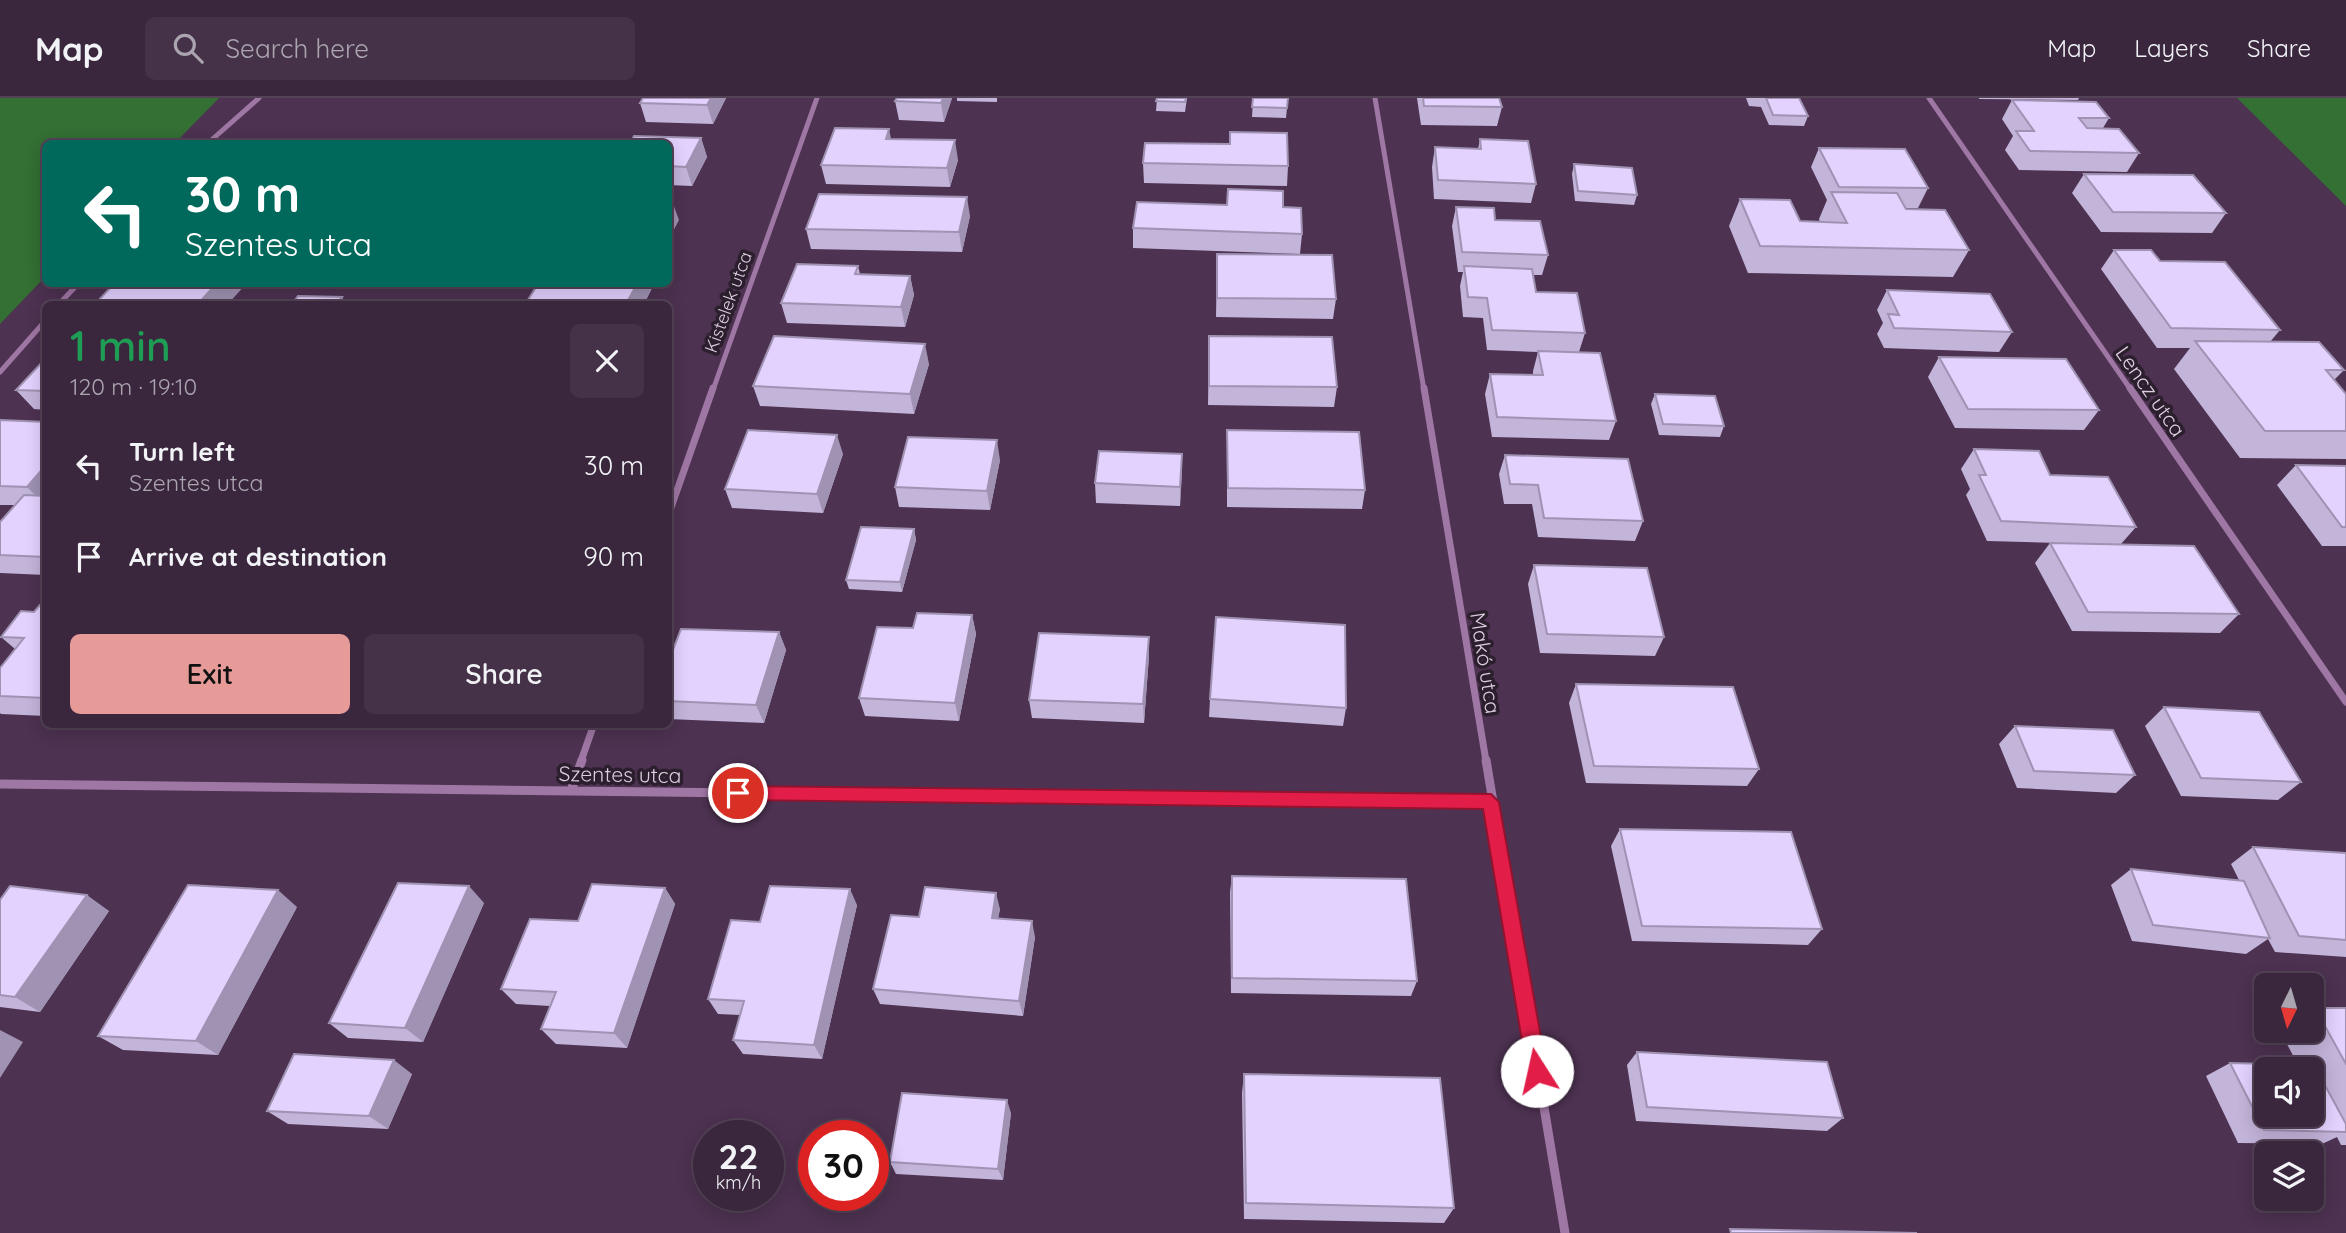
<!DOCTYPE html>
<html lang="en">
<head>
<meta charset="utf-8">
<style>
  :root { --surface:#3a263d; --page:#453248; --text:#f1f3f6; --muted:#aba5b0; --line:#544357; --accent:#e69b98 }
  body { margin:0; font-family:Quicksand,sans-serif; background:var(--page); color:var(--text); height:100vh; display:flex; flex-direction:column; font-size:26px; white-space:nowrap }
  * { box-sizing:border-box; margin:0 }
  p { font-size:23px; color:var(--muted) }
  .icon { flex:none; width:38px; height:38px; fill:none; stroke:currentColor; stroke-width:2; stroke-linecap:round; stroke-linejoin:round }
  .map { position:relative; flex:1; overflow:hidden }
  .side { position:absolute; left:42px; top:203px; width:630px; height:427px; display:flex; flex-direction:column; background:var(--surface); border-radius:10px; box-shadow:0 4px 18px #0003,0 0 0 2px var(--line) }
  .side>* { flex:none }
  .banner { position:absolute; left:42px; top:42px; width:630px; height:147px; border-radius:10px; box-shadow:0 4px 18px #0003,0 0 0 2px var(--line); background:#00695c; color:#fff; overflow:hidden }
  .needle { width:46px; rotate:185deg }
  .buttons { position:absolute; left:2254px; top:875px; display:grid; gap:14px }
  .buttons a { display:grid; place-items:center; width:70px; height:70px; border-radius:10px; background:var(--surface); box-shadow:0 4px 18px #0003,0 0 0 2px var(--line); font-size:35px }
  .speed { position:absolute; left:693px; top:1022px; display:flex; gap:14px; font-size:35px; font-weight:700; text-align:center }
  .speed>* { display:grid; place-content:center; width:91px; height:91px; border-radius:50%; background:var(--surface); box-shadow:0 4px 18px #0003,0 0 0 2px var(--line); line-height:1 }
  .speed small { font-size:18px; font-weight:400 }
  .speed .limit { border:10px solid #d22; background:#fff; color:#111 }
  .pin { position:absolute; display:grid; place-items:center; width:60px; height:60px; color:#fff; margin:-30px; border:4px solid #fff; border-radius:50%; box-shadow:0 2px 7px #0007 }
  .me { position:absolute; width:77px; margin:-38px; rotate:350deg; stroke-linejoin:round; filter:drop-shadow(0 0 5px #0008) }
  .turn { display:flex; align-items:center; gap:24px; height:147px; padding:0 28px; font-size:32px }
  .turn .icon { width:91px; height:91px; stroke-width:2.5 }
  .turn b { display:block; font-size:49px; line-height:60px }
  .round { display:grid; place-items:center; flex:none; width:74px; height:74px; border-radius:10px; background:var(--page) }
  .headline { display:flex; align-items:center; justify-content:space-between; height:119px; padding:0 28px }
  h1 { font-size:42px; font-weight:600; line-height:52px; color:#1e9e55 }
  .action { display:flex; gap:14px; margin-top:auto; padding:14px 28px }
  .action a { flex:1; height:80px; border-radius:10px; background:var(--accent); color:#111; font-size:28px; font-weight:600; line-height:80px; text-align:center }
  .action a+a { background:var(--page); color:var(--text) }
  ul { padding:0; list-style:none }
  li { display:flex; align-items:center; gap:21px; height:91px; padding:0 28px }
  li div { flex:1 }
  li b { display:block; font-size:26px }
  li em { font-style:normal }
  header { display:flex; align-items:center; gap:42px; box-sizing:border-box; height:98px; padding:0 35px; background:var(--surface); border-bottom:2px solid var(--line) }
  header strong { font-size:33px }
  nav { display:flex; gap:38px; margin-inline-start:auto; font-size:24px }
  .search { width:490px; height:63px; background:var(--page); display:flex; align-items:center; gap:18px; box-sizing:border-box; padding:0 24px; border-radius:10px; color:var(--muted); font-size:26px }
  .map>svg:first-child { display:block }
  .green { fill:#346f33 }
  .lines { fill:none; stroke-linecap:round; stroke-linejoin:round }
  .minor-far2 { stroke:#9f77a4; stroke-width:5 }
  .minor-far1 { stroke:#9f77a4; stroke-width:7 }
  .minor { stroke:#9f77a4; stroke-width:9 }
  .wall { fill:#c3b4da }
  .shaded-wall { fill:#9f92b2 }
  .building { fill:#e3d1fe; stroke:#9f92b2; stroke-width:2; fill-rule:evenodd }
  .route { fill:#e11d48; stroke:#92132f; stroke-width:2 }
  .labels { text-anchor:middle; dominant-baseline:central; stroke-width:7; stroke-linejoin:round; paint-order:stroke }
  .far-street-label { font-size:18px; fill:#decde0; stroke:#2c1f2d }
  .street-label { font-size:21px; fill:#decde0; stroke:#2c1f2d }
</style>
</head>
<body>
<header>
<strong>Map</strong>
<div class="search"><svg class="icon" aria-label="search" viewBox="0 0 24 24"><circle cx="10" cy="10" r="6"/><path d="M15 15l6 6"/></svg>Search here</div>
<nav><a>Map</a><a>Layers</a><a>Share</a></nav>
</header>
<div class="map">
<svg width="2346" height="1135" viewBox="0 0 2346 1135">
  <rect width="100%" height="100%" fill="#4d3251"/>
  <path class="green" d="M0 0H219L175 45 46 46 45 179 0 226Z
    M2237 0H2346V108Z"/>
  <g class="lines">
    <path class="minor-far2" d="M1375 0 1424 292
      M1929 0 2131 292
      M207 46 259 0
      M59 206 78 186
      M0 274 46 222
      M713 292 817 0"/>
    <path class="minor-far1" d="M1424 290 1486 663
      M2130 290 2346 604
      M668 418 713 290
      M581 663 594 626"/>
    <path class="minor" d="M1486 662 1565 1135
      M0 686 1491 704
      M571 693 582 662"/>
  </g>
  <path class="wall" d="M643 0H726L713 26 646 24 640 5Z
    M897 0H952L944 24 899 22 895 3Z
    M957 0H997V4L957 3Z
    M1157 0H1187L1185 14 1156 13Z
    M1253 0H1288L1286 20 1252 19Z
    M1417 0H1499L1502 9 1497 28 1421 27Z
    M1746 0H1799L1808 18 1804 28 1769 27 1761 9 1749 8Z
    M1979 0H2079L2078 2 1979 1Z
    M2012 2 2109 20 2103 30 2139 55 2127 74 2019 72 2005 52 2013 38 2002 21Z
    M701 40 707 59 692 88 668 87V46Z
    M891 41 958 62 950 89 826 86 821 67Z
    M1480 41 1536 86 1531 105 1434 101 1432 69 1435 49 1478 51Z
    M1819 50 1928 90 1918 110H1905L1969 152 1953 179 1748 175 1729 128 1740 101 1800 123 1820 124 1819 121 1827 102 1811 69Z
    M1143 65 1288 68 1287 88 1144 85Z
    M1574 66 1637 97 1634 107 1575 103 1572 76Z
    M2084 76 2226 115 2212 135 2101 134 2072 95Z
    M1283 109 1302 136 1300 156 1133 150V130Z
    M1456 109 1495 122 1548 157 1542 177H1533L1536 194 1585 235 1579 254 1616 323 1609 342 1492 339 1485 296 1490 276 1533 277V273L1538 254 1487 252 1483 220 1463 219 1460 188 1463 174H1458L1452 128Z
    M970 118 962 154 811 151 806 131Z
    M2114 152 2160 163 2280 232 2270 244 2344 272 2334 282 2346 296V361L2240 360 2174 271 2190 250H2157L2101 171Z
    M1217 156 1336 201 1333 221 1216 219Z
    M858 168 860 176 910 178 914 197 905 229 787 225 781 205Z
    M654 186 644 206H527L526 205Z
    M1887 192 2012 234 1999 254 1884 250 1877 236 1883 225 1877 212Z
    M1209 238 1337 289 1334 309 1208 307Z
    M1939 259 2099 312 2084 332 1955 330 1928 279Z
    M46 260V312L34 311 16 292Z
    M929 266 914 316 760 308 753 288Z
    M1655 296 1724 328 1720 339 1659 337 1651 306Z
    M0 322 46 324V477L0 475V424L15 407H0Z
    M1227 332 1365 392 1362 411 1227 409Z
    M1974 351 2050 377 2136 429 2121 446 2239 516 2220 535 2072 533 2035 465 2050 445H2058L1987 443 1966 397 1970 391 1961 371Z
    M843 356 823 415 732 410 725 391Z
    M1182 356 1180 408 1096 405 1095 385Z
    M1505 357 1643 423 1635 443 1538 439 1532 406H1504L1499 376Z
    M1000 362 990 412 899 409 895 389Z
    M2296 367 2346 368V448H2322L2277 387Z
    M914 431 916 442 902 494 849 491 846 482Z
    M1534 467 1664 539 1655 558 1540 555 1528 486Z
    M46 500V618L1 616 0 615V570L15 551 1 539 34 514Z
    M972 517 976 536 959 623 865 618 859 600 913 530Z
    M779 534 786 552 764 625 668 621V565Z
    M1149 539V558L1144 625 1032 620 1029 602Z
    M1576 586 1759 671 1747 688 1586 685 1569 605Z
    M1210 601 1346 610 1343 628 1209 619Z
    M2164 609 2301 684 2278 702 2181 698 2145 628Z
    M2015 628 2135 677 2116 695 2017 690 1999 646Z
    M1620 731 1822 831 1808 847 1632 843 1611 748Z
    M2253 749 2346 755V859L2275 854 2268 841 2246 856 2132 843 2111 787 2131 771 2239 782 2231 766Z
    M1232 778 1417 883 1411 898 1231 895 1230 794Z
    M665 790 675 806 627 950 556 946 541 931 550 908 516 906 501 891Z
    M0 802 109 813 40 914 0 909Z
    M484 805 423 944 348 940 329 925Z
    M857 807 822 961 743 956 733 942 740 917 718 916 708 901 760 824Z
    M297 809 218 957 123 952 98 938Z
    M1000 811 998 820 1035 839 1023 918 880 906 873 891 919 819Z
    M2315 910H2346V1047H2341L2337 1039 2322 1046 2238 1045 2206 978 2230 965 2298 967 2280 933H2312V912Z
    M1637 954 1843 1020 1827 1033 1636 1023 1627 967Z
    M412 976 388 1031 288 1026 267 1013Z
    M1244 976 1454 1110 1444 1125 1244 1121 1242 995Z
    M1011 1015 1003 1082 896 1076 890 1064Z"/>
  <path class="shaded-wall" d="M711 0H726L713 26 707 7Z
    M943 0H952L944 24 941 5Z
    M889 31 893 50 886 41Z
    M701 40 707 59 692 88 686 69Z
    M955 42 958 62 950 89 947 70Z
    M967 99 970 118 962 154 959 134Z
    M672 103 679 122 668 143V110Z
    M910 178 914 197 905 229 901 209Z
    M216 186H246L228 206H198Z
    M637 186H654L644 206H626Z
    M342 199 347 206H336Z
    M925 246 929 266 914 316 910 296Z
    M837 337 843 356 823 415 817 396Z
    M997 342 1000 362 990 412 987 393Z
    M1182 356V376L1180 408V389Z
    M46 367V408L27 389Z
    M914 431 916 442 902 494 900 484Z
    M972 517 976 536 959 623 955 605Z
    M779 534 786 552 764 625 756 607Z
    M1149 539V558L1144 625 1143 606Z
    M469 788 484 805 423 944 405 930Z
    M665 790 675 806 627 950 614 935Z
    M850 791 857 807 822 961 814 947Z
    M278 792 297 809 218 957 196 943Z
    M996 795 1000 811 995 836 992 820Z
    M87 797 109 813 40 914 15 899Z
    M1032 823 1035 839 1023 918 1019 903Z
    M0 932 23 944 0 980Z
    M394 962 412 976 388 1031 369 1018Z
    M1007 1002 1011 1015 1003 1082 998 1071Z"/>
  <path class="building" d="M643 0H711L707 7 640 5Z
    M897 0H943L941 5 895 3Z
    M1157 0H1186L1185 4 1156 3Z
    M1253 0H1288L1287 10 1252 9Z
    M1423 0H1499L1502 9 1424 8Z
    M1766 0H1799L1808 18 1773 17Z
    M2012 2 2096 4 2109 20H2079L2087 30 2119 31 2139 55 2030 53 2016 33H2034Z
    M835 30 889 31 886 41 955 42 947 70 821 67Z
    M1230 34 1287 35 1288 68 1143 65 1145 45 1230 46Z
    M634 38 701 40 686 69 668 68V46H630Z
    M1480 41 1528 43 1536 86 1438 82 1435 49 1481 51Z
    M1819 50 1905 51 1928 90 1839 89Z
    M1574 66 1632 70 1637 97 1578 93Z
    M2084 76 2193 77 2226 115 2113 114Z
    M1228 91 1283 93V109L1301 110 1302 136 1133 130 1137 104 1227 107Z
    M1831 94 1897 95 1906 111 1945 112 1969 152 1760 148 1740 101 1790 102 1800 123 1847 125Z
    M819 96 967 99 959 134 806 131Z
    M1456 109 1494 110 1495 122 1540 123 1548 157 1462 154Z
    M2114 152H2151L2160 163 2225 164 2280 232 2171 230Z
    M1217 156 1332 157 1336 201 1217 200Z
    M797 166 858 168 855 176 910 178 901 209 781 205Z
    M1464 168 1532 171 1536 194 1577 195 1585 235 1492 232 1487 200 1468 199Z
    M133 186H216L198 206H95L112 188 130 189Z
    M538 186H637L626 206H578L526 205Z
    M1887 192 1990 196 2012 234 1894 230 1888 216 1899 217Z
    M298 198 342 199 336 206H292Z
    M774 238 925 246 910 296 753 288Z
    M1209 238 1332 239 1337 289 1209 288Z
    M2195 243 2319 244 2344 272H2326L2346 296V333H2265Z
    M1538 253 1600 255 1616 323 1497 319 1490 276 1543 277Z
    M1939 259 2066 261 2099 312 1968 311Z
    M46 260V293L16 292Z
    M1655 296 1715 298 1724 328 1663 326Z
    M0 322 46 324V367L27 389 0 388Z
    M748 332 837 337 817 396 725 391Z
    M1227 332 1359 334 1365 392 1228 390Z
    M908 339 997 342 987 393 895 389Z
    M1974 351 2039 353 2050 377 2108 379 2136 429 2001 423 1979 377H1986Z
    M1099 353 1182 356 1180 389 1095 385Z
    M1505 357 1628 361 1643 423 1544 420 1538 387 1510 386Z
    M2296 367 2346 368V429H2342Z
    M24 397 46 398V459L0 457V424Z
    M861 429 914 431 900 484 846 482Z
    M2050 445 2194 448 2239 516 2088 514Z
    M1534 467 1647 470 1664 539 1547 536Z
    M46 500V600L0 598V570L24 540 1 539 21 513 34 514Z
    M917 515 972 517 955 605 859 600 877 529 913 530Z
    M1216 519 1345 527 1346 610 1210 601Z
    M681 531 779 534 756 607 668 603V565Z
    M1039 535 1149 539 1143 606 1029 602Z
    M1576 586 1733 589 1759 671 1594 668Z
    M2164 609 2259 614 2301 684 2201 680Z
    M2015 628 2113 632 2135 677 2034 673Z
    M1620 731 1791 734 1822 831 1642 828Z
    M2253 749 2346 755V842L2299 838Z
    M2131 771 2244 783 2270 840 2153 827Z
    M1232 778 1406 781 1417 883 1232 880Z
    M398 785 469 788 405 930 329 925Z
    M592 786 665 790 614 935 541 931 556 894 501 891 530 821 578 823Z
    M188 787 278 792 196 943 98 938Z
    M10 788 87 797 15 899 0 897V802Z
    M770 788 850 791 814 947 733 942 744 903 708 901 731 822 760 824Z
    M925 789 996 795 992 820 1032 823 1019 903 873 891 891 817 919 819Z
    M2315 910H2346V966Z
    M1637 954 1827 964 1843 1020 1647 1009Z
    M294 956 394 962 369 1018 267 1013Z
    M2230 965 2314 967 2346 1026V1034L2264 1032ZM2266 971H2312V1017H2266Z
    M1244 976 1440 980 1454 1110 1246 1105Z
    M902 995 1007 1002 998 1071 890 1064Z
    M1730 1131 1917 1135H1731Z"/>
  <path class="route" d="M738 688 1491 696 1499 704 1547 973 1544 980 1537 983 1530 980 1527 973 1483 711 738 702 729 695Z"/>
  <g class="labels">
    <g class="far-street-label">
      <text transform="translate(728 204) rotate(-70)">Kistelek utca</text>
    </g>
    <g class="street-label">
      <text transform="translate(2151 293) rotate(55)">Lencz utca</text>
      <text transform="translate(1486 565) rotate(81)">Makó utca</text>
      <text transform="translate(620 676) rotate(1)">Szentes utca</text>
    </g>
  </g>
</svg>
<div class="buttons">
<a><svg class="needle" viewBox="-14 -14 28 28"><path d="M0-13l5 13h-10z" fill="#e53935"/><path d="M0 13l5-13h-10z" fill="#aba5b0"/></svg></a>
<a><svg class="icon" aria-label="sound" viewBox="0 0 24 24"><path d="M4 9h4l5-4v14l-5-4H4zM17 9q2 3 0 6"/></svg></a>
<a><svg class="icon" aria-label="layers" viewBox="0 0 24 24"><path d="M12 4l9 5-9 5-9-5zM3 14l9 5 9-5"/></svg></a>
</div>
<div class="speed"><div>22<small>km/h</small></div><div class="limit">30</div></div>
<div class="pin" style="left:738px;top:695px;background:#d93025"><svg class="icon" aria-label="arrive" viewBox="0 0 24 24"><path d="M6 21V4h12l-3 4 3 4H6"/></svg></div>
<svg class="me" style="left:1537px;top:973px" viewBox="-20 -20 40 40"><circle r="19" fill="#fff"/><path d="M0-13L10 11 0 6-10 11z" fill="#e11d48"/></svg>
<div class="banner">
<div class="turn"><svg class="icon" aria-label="left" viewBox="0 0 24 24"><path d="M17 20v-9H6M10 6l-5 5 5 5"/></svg><div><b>30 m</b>Szentes utca</div></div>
</div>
<section class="side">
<div class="headline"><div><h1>1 min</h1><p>120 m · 19:10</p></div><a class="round"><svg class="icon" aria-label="close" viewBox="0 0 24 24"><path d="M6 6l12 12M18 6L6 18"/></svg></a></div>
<ul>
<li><svg class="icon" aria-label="left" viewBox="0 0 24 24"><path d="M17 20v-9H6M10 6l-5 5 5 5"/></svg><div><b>Turn left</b><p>Szentes utca</p></div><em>30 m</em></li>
<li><svg class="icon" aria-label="arrive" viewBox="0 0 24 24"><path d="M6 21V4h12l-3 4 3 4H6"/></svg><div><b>Arrive at destination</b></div><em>90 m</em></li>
</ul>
<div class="action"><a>Exit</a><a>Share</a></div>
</section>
</div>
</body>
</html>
